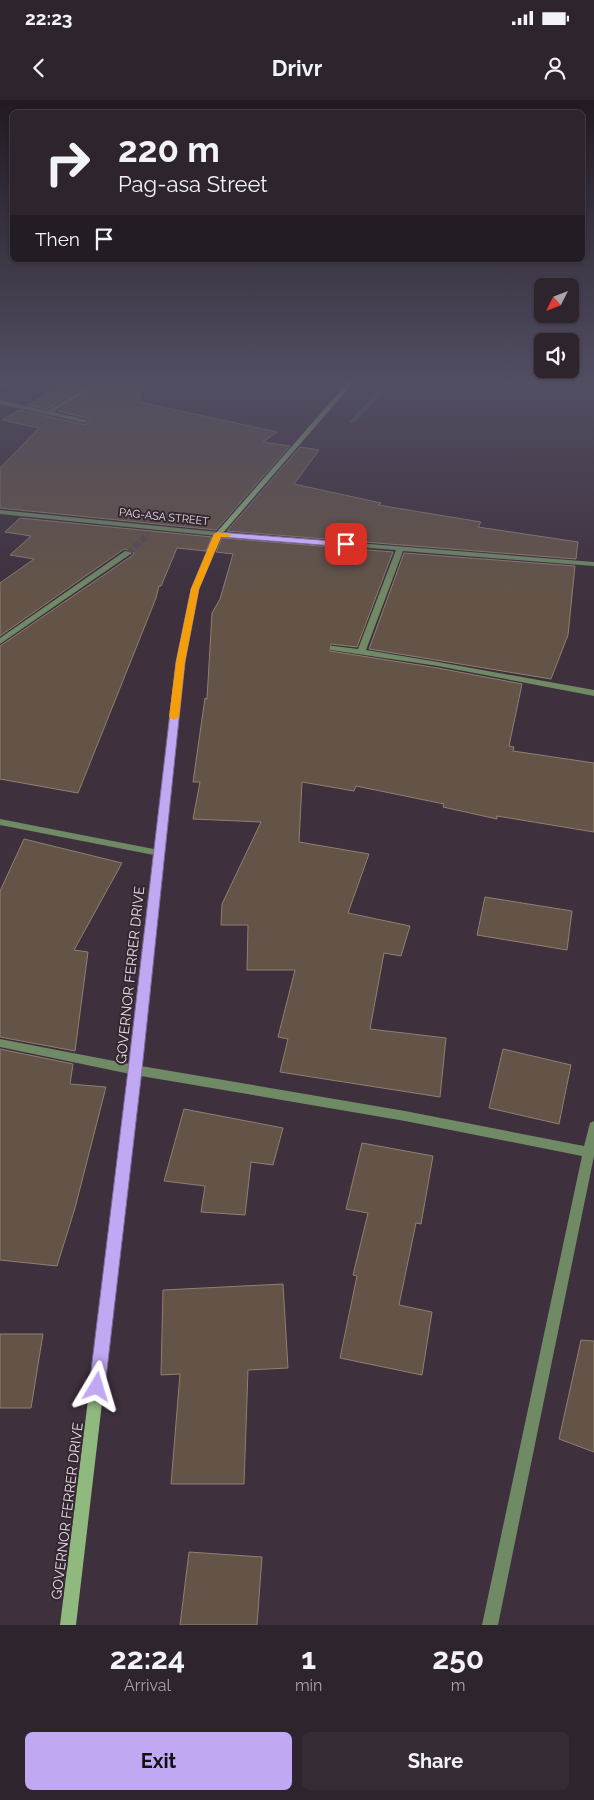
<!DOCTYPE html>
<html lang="en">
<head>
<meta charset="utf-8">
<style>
  :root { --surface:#2e242e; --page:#362c36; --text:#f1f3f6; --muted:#a7a4aa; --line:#49414a; --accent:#c1a8f3 }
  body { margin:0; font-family:Raleway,sans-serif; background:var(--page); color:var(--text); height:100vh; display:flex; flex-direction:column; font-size:19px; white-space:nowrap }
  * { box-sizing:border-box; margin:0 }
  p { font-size:16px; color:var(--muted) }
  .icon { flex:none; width:28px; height:28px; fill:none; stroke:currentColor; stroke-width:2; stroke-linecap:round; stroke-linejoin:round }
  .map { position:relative; height:1525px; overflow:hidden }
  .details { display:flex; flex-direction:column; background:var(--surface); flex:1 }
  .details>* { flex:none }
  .guide { position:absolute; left:10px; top:10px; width:575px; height:152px; border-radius:8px; box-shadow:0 1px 4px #0004,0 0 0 1px var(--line); background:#2e242e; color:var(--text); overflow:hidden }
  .needle { width:32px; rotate:228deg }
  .fabs { position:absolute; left:534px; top:178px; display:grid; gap:10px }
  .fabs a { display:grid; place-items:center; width:45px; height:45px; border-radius:8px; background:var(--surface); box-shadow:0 1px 4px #0004,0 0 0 1px var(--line); font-size:25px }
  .pin { position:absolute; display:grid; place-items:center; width:42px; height:42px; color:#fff; margin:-21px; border-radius:10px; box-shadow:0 2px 8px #0006 }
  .me { position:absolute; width:55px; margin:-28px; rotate:7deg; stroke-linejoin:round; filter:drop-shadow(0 0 4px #0008) }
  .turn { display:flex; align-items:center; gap:18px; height:105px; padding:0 25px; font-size:22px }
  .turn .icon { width:65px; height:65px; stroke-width:2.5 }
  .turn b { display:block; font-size:35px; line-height:42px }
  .then { display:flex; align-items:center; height:48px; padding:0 25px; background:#0003; gap:10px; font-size:19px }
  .eta { display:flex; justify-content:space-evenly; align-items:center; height:85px; text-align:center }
  .eta b { font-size:30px; font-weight:700; line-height:35px }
  .action { display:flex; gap:10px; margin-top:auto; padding:10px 25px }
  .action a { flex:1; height:58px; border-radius:8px; background:var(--accent); color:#111; font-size:20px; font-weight:700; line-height:58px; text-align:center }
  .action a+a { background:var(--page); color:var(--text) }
  .status { display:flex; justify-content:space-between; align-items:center; height:35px; padding:0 25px; background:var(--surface); direction:ltr }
  .status svg { height:14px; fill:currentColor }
  header { display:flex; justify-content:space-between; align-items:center; height:65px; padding:0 25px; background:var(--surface); font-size:22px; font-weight:700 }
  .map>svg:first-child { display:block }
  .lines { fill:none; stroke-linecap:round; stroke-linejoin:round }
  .stream { fill:#4e616d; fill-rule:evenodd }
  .building { fill:#645448; stroke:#907f72 }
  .minor-tunnel { stroke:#584a56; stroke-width:6; stroke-dasharray:6 3; stroke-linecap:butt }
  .service { fill:#6f8a65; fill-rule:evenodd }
  .minor { fill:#6f8a65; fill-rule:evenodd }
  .secondary { fill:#8fb97f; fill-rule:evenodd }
  .route { fill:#c1a8f3; stroke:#7d6d9e }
  .slow { fill:#f59e0b }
  .labels { text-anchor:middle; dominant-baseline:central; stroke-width:4; stroke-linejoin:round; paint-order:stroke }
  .far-street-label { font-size:11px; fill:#e9e0e7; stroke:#342732 }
  .street-label { font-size:14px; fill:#e9e0e7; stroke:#342732 }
</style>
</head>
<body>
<div class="status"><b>22:23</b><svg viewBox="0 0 49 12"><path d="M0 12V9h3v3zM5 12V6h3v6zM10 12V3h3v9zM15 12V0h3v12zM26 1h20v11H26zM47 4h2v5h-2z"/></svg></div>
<header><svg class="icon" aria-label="back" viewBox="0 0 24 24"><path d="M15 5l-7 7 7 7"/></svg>Drivr<svg class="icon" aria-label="person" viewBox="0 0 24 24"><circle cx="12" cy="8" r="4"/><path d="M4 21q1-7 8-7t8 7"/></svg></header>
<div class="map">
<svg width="594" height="1525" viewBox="0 0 594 1525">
  <rect width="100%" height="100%" fill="#3e303d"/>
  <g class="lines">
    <path class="stream" d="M385 282H392L354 323H350V321Z"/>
  </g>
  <path class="building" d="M67 282H92L47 309 28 305Z
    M105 282H142L139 302 277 332 263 342 290 346 216 430 0 408V368L39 328 2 320 19 310 86 325 90 321 87 318 58 311Z
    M300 347 319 350 294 384 381 403 378 405 481 422 478 427 578 442 576 459 227 431Z
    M20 418 212 437 206 451 177 448 161 486H159L156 498 78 693 0 679V546L133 455 134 452 124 449 0 536V483L34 459 10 455 31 436 5 432Z
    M222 438 393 452 357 547 331 544 330 551 438 568 522 584 509 646 514 647 513 651 594 663V732L497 716V719L443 707 444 704 356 686 354 691 302 682 299 742 369 754 348 813 410 826 401 856 384 853 370 929 446 938 440 997 280 972 288 939 278 937 295 870H247L248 825H221L222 804 261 722 193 719 200 682H193L205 598 207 599 212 513 220 499 233 454 216 452Z
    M404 453 575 466 568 535 551 579 369 549Z
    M24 739 122 763 74 850 88 852 75 951 0 937V791Z
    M485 797 572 811 567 850 477 835Z
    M0 949 73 964 70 984 106 987 75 1108 57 1166 0 1160Z
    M503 949 571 965 559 1024 489 1008Z
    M184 1009 283 1028 273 1065 251 1062 245 1115 201 1112 205 1086 164 1081Z
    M362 1043 433 1056 421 1124 416 1123 399 1205 432 1212 422 1275 340 1258 357 1176 353 1175 368 1113 346 1109Z
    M283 1184 288 1268 248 1270 244 1384H171L180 1274 161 1275 163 1190Z
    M0 1234H43L31 1308H0Z
    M581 1240 594 1241V1352L559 1339Z
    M189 1452 262 1457 257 1525H180Z"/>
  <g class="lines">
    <path class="minor-tunnel" d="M128 453 149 434"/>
    <path class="service" d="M0 719 159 750 164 753 159 756 0 725Z"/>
    <path class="minor" d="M3 282H10L0 288V284Z
      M96 282H103L53 312 87 320 88 321 85 323 0 304V300L47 311Z
      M0 410 218 432 594 462V466L403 451 366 550 438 562 594 590V596L438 566 331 550V546H334L358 549 396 450 218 436 0 414Z
      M125 451 132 453 0 544V538Z
      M0 939 135 965 405 1011 584 1046 590 1023 594 1021V1056L498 1525H482L582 1056 405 1021 135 975 0 947Z"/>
    <path class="secondary" d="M348 282H354L221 435 199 489 184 562 141 970 76 1525H60L129 970 176 562 191 489 216 433Z"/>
  </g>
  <linearGradient id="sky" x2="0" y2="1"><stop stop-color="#221a22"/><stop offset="0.57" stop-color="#524e62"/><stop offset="1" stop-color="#524e62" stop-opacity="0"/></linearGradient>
  <rect width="594" height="496" fill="url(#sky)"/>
  <path class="route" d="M218 432 346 442 350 444 346 447 221 437 199 489 185 562 142 970 105 1287 103 1293 97 1295 91 1293 89 1287 128 970 176 562 191 489 214 434Z"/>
  <path class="slow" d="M218 432 232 435 228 437H221L199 489 185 562 179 617 174 620 169 617 176 562 191 489 214 434Z"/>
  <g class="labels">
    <g class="far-street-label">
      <text transform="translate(164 417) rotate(6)">PAG-ASA STREET</text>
    </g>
    <g class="street-label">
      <text transform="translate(130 875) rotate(-84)">GOVERNOR FERRER DRIVE</text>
      <text transform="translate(67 1411) rotate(-83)">GOVERNOR FERRER DRIVE</text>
    </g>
  </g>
</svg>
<div class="fabs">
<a><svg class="needle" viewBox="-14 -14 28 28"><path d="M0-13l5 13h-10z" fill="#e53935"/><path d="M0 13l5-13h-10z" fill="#a7a4aa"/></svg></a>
<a><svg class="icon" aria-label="sound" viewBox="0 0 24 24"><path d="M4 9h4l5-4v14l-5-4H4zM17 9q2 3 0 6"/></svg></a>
</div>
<div class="pin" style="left:346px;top:444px;background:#d93025"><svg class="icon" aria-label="arrive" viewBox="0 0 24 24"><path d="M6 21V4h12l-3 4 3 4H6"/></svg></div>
<svg class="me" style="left:97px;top:1287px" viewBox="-20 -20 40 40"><path d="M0-17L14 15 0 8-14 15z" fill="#c1a8f3" stroke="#fff" stroke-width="4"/></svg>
<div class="guide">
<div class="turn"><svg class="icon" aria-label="right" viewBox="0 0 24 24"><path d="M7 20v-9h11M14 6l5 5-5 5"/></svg><div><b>220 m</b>Pag-asa Street</div></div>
<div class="then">Then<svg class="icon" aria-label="arrive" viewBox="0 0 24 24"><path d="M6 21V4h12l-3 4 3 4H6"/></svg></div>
</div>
</div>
<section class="details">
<div class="eta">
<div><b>22:24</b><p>Arrival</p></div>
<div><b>1</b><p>min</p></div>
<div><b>250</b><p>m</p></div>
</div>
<div class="action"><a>Exit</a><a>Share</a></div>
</section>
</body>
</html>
